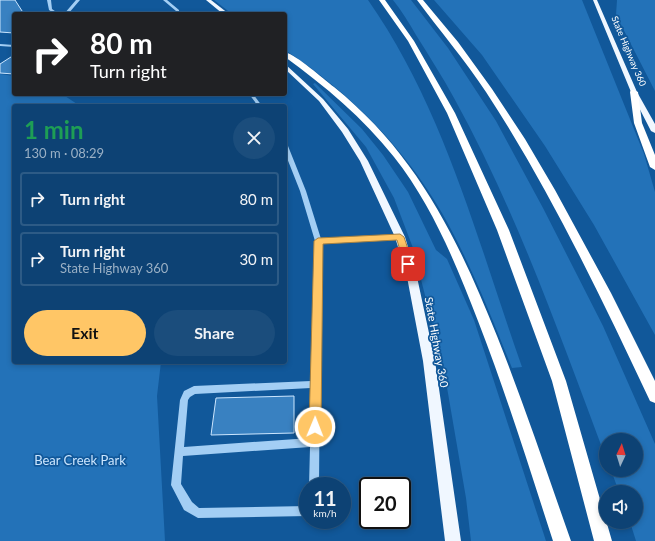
<!DOCTYPE html>
<html lang="en">
<head>
<meta charset="utf-8">
<style>
  :root { --surface:#0d4274; --page:#1b4d7c; --text:#f1f3f6; --muted:#9ab0c5; --line:#2d5b86; --accent:#ffc666 }
  body { margin:0; font-family:Lato,sans-serif; background:var(--page); color:var(--text); height:100vh; display:flex; flex-direction:column; font-size:15px; white-space:nowrap }
  * { box-sizing:border-box; margin:0 }
  p { font-size:13px; color:var(--muted) }
  .icon { flex:none; width:22px; height:22px; fill:none; stroke:currentColor; stroke-width:2; stroke-linecap:round; stroke-linejoin:round }
  .map { position:relative; flex:1; overflow:hidden }
  .sheet { position:absolute; left:12px; top:104px; width:275px; height:260px; display:flex; flex-direction:column; background:var(--surface); border-radius:4px; box-shadow:0 2px 6px #0003,0 0 0 1px var(--line) }
  .sheet>* { flex:none }
  .top-card { position:absolute; left:12px; top:12px; width:275px; height:84px; border-radius:4px; box-shadow:0 2px 6px #0003,0 0 0 1px var(--line); background:#202124; color:#fff; overflow:hidden }
  .needle { width:26px; rotate:4deg }
  .tools { position:absolute; left:599px; top:433px; display:grid; gap:8px }
  .tools a { display:grid; place-items:center; width:44px; height:44px; border-radius:50%; background:var(--surface); box-shadow:0 2px 6px #0003,0 0 0 1px var(--line); font-size:20px }
  .speed { position:absolute; left:299px; top:477px; display:flex; gap:8px; font-size:20px; font-weight:700; text-align:center }
  .speed>* { display:grid; place-content:center; width:52px; height:52px; border-radius:50%; background:var(--surface); box-shadow:0 2px 6px #0003,0 0 0 1px var(--line); line-height:1 }
  .speed small { font-size:10px; font-weight:400 }
  .speed .limit { border:2px solid #111; border-radius:6px; background:#fff; color:#111 }
  .pin { position:absolute; display:grid; place-items:center; width:34px; height:34px; color:#fff; margin:-17px; border-radius:8px; box-shadow:0 2px 6px #0006 }
  .me { position:absolute; width:44px; margin:-22px; rotate:1deg; stroke-linejoin:round; filter:drop-shadow(0 0 3px #0008) }
  .turn { display:flex; align-items:center; gap:14px; height:84px; padding:0 12px; font-size:18px }
  .turn .icon { width:52px; height:52px; stroke-width:2.5 }
  .turn b { display:block; font-size:28px; line-height:34px }
  .round { display:grid; place-items:center; flex:none; width:42px; height:42px; border-radius:21px; background:var(--page) }
  .summary { display:flex; align-items:center; justify-content:space-between; height:68px; padding:0 12px }
  h1 { font-size:24px; font-weight:700; line-height:30px; color:#1e9e55 }
  .cta { display:flex; gap:8px; margin-top:auto; padding:8px 12px }
  .cta a { flex:1; height:46px; border-radius:24px; background:var(--accent); color:#111; font-size:16px; font-weight:700; line-height:46px; text-align:center }
  .cta a+a { background:var(--page); color:var(--text) }
  ul { padding:0; list-style:none }
  li { display:flex; align-items:center; gap:12px; height:54px; margin:0 8px 6px; padding:0 4px; border:2px solid var(--line); border-radius:4px }
  li div { flex:1 }
  li b { display:block; font-size:15px }
  li em { font-style:normal }
  .map>svg:first-child { display:block }
  .green { fill:#2372b8 }
  .building { fill:#3981c1; stroke:#cce6fe }
  .lines { fill:none; stroke-linecap:round; stroke-linejoin:round }
  .minor { fill:#a3cef4; fill-rule:evenodd }
  .major { fill:#f0f7ff; fill-rule:evenodd }
  .highway { fill:#fff; fill-rule:evenodd }
  .route { fill:#ffc666; stroke:#a68142 }
  .labels { text-anchor:middle; dominant-baseline:central; stroke-width:3.5; stroke-linejoin:round; paint-order:stroke }
  .far-street-label { font-size:9px; fill:#fff; stroke:#11589a }
  .street-label { font-size:11px; fill:#fff; stroke:#11589a }
  .near-park-label { font-size:13px; fill:#cce6fe; stroke:#11589a }
</style>
</head>
<body>
<div class="map">
<svg width="655" height="541" viewBox="0 0 655 541">
  <rect width="100%" height="100%" fill="#11589a"/>
  <path class="green" d="M214 0H368C445 110 478 243 522 367L512 368C491 316 470 262 442 213 404 147 349 92 285 50V14H232Z
    M393 0H411L448 48 496 121 543 208 603 326 655 444V541H636L630 522H636V492H619L611 470H636V440H606V458C560 336 517 212 454 98 442 76 429 56 416 35 409 23 402 11 393 0Z
    M434 0H582L644 154 655 192V335L594 225 545 146 482 55Z
    M617 0H655V91L616 15Z
    M0 74 14 76V94H62L80 106H14V362H161L157 396 165 541H0Z
    M315 83 362 129 383 155 408 192 436 250 447 259 474 320 546 541H471L466 498 444 370 413 248 394 198 366 147 313 84Z"/>
  <path class="building" d="M0 0H15L24 14H14V33L0 32Z
    M14 55V74L0 73V64Z
    M294 396V433L211 435 216 398Z"/>
  <g class="lines">
    <path class="minor" d="M47 0H51L52 9 59 14H55L49 10Z
      M76 0H80L68 14H64Z
      M163 0H167L179 10V14H175L176 11Z
      M0 44 14 45V47L0 46Z
      M249 94H253L262 106H258Z
      M285 144 288 146 306 191 321 239 400 235 403 237 400 239 321 243 319 486H309L310 447 183 456 181 484 192 502 199 508 308 506V516L198 518 184 510 171 485 180 400 184 391 194 386 311 381 315 241 300 191 285 153ZM311 388 310 438 184 447 188 400 190 397 195 394Z"/>
    <path class="major" d="M206 0H211L229 14H223Z
      M593 0H597L637 92 655 124V133L651 131 631 92Z
      M285 64 323 99 348 129 368 161 405 237 417 277 435 361 461 541H445L423 361 407 277 395 237 360 161 342 132 319 101 285 69Z"/>
    <path class="highway" d="M379 0H385L414 41 455 113 509 230 566 381 612 541H594L552 381 497 230 447 113 408 41Z
      M417 0H423L458 42 492 89 525 139 555 190 611 293 655 381V403L650 401C600 295 550 190 486 92 465 60 440 31 417 0Z
      M285 52C298 56 322 78 334 87 417 154 458 239 497 336 524 404 547 473 571 541H553C529 467 506 393 478 321 456 264 432 205 394 157 363 118 325 86 285 57Z
      M631 90H634L638 92 642 123 655 155V170L650 167 634 123 630 92Z"/>
  </g>
  <path class="route" d="M400 234 404 237 413 264 411 266H405L404 264 397 240 323 244 321 427 319 431 315 433 311 431 309 427 314 241 318 238Z"/>
  <g class="labels">
    <g class="far-street-label">
      <text transform="translate(629 51) rotate(67)">State Highway 360</text>
    </g>
    <g class="street-label">
      <text transform="translate(437 342) rotate(80)">State Highway 360</text>
    </g>
    <g class="near-park-label">
      <text x="80" y="460">Bear Creek Park</text>
    </g>
  </g>
</svg>
<div class="tools">
<a><svg class="needle" viewBox="-14 -14 28 28"><path d="M0-13l5 13h-10z" fill="#e53935"/><path d="M0 13l5-13h-10z" fill="#9ab0c5"/></svg></a>
<a><svg class="icon" aria-label="sound" viewBox="0 0 24 24"><path d="M4 9h4l5-4v14l-5-4H4zM17 9q2 3 0 6"/></svg></a>
</div>
<div class="speed"><div>11<small>km/h</small></div><div class="limit">20</div></div>
<div class="pin" style="left:408px;top:264px;background:#d93025"><svg class="icon" aria-label="arrive" viewBox="0 0 24 24"><path d="M6 21V4h12l-3 4 3 4H6"/></svg></div>
<svg class="me" style="left:315px;top:427px" viewBox="-20 -20 40 40"><circle r="17" fill="#ffc666" stroke="#fff" stroke-width="3"/><path d="M0-11L8 9 0 5-8 9z" fill="#fff"/></svg>
<div class="top-card">
<div class="turn"><svg class="icon" aria-label="right" viewBox="0 0 24 24"><path d="M7 20v-9h11M14 6l5 5-5 5"/></svg><div><b>80 m</b>Turn right</div></div>
</div>
<section class="sheet">
<div class="summary"><div><h1>1 min</h1><p>130 m · 08:29</p></div><a class="round"><svg class="icon" aria-label="close" viewBox="0 0 24 24"><path d="M6 6l12 12M18 6L6 18"/></svg></a></div>
<ul>
<li><svg class="icon" aria-label="right" viewBox="0 0 24 24"><path d="M7 20v-9h11M14 6l5 5-5 5"/></svg><div><b>Turn right</b></div><em>80 m</em></li>
<li><svg class="icon" aria-label="right" viewBox="0 0 24 24"><path d="M7 20v-9h11M14 6l5 5-5 5"/></svg><div><b>Turn right</b><p>State Highway 360</p></div><em>30 m</em></li>
</ul>
<div class="cta"><a>Exit</a><a>Share</a></div>
</section>
</div>
</body>
</html>
